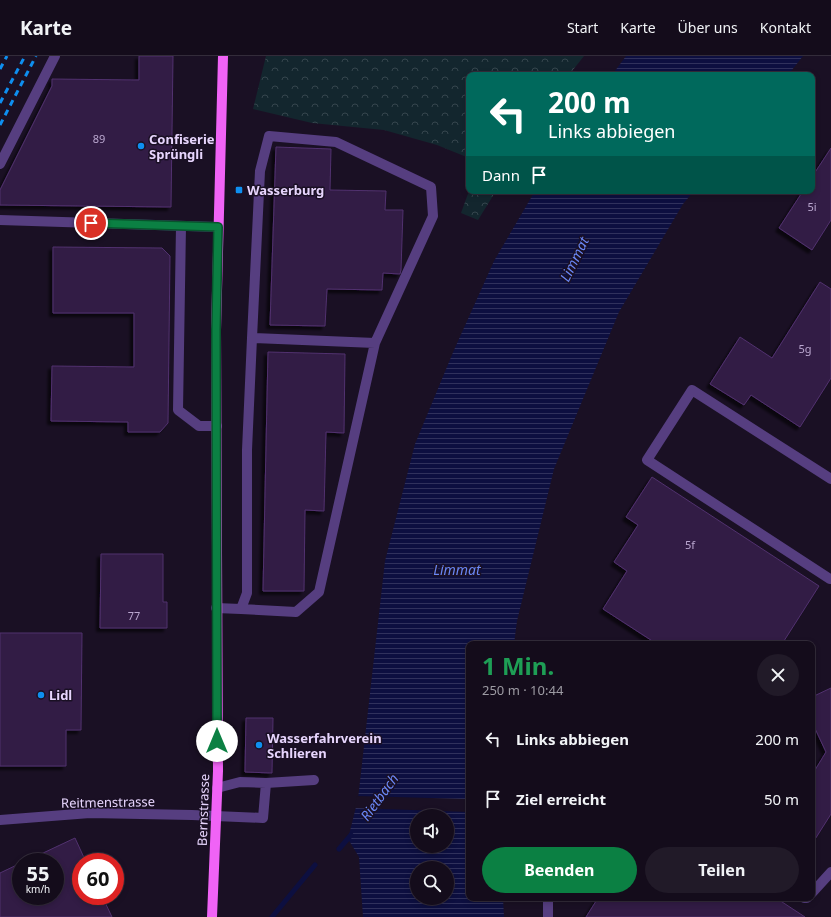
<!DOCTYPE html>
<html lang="de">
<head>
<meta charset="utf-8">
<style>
  :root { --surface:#140c1b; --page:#211a28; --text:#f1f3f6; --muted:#9d9ba3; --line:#332c3a; --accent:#0b8043 }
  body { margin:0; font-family:"Noto Sans",sans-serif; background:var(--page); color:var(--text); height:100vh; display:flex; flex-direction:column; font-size:15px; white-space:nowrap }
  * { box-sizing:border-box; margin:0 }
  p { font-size:13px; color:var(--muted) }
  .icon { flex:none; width:22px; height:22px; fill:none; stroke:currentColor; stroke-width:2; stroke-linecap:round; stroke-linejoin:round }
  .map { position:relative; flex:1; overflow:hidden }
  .side { position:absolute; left:466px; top:585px; width:349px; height:260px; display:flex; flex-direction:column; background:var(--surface); border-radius:8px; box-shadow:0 2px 6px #0003,0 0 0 1px var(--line) }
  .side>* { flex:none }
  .banner { position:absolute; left:466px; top:16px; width:349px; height:122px; border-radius:8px; box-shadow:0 2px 6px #0003,0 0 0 1px var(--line); background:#00695c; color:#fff; overflow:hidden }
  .fabs { position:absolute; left:410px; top:753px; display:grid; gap:8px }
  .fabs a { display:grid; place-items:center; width:44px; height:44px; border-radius:50%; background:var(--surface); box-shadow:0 2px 6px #0003,0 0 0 1px var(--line); font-size:20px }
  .speed { position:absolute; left:12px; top:797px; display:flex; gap:8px; font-size:20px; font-weight:700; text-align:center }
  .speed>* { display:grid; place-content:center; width:52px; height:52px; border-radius:50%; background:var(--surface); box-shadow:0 2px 6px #0003,0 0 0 1px var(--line); line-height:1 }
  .speed small { font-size:10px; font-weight:400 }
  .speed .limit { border:6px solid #d22; background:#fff; color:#111 }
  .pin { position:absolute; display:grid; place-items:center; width:34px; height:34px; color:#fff; margin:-17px; border:2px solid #fff; border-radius:50%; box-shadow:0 1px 4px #0007 }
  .me { position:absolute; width:44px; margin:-22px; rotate:0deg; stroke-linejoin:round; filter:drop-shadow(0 0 3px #0008) }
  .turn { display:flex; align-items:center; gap:14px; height:84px; padding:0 16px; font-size:18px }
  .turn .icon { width:52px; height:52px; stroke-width:2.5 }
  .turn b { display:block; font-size:28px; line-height:34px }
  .then { display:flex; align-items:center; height:38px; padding:0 16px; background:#0003; gap:8px; font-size:15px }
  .round { display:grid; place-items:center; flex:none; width:42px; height:42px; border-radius:21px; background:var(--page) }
  .summary { display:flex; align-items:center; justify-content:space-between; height:68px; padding:0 16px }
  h1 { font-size:24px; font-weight:700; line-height:30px; color:#1e9e55 }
  .cta { display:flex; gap:8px; margin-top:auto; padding:8px 16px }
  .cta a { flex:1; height:46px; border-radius:24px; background:var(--accent); color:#fff; font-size:16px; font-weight:700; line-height:46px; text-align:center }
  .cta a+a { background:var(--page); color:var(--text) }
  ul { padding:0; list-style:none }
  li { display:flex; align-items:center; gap:12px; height:60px; padding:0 16px }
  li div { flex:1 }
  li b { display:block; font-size:15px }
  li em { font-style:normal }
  header { display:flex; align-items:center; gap:24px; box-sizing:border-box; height:56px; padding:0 20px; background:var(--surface); border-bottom:1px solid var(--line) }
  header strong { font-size:19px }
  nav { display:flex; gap:22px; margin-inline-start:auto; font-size:14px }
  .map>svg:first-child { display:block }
  .forest { fill:url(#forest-crowns) }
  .water { fill:url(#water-rules); fill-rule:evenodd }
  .pier { fill:#1a1024 }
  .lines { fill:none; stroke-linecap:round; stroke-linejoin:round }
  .stream { stroke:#0d0f40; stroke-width:5 }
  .building { fill:#321d44; stroke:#51316f; filter:url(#shadow) }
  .minor { stroke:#563e80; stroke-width:10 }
  .major { stroke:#f063f6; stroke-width:10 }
  .rail { stroke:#0e8ff0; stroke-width:3; stroke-dasharray:6 5; stroke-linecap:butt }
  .route-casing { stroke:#07532c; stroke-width:10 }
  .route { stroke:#0b8043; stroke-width:7 }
  .poi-dot { fill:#0e8ff0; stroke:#1a1024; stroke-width:1.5 }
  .labels { text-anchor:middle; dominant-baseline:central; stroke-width:3; stroke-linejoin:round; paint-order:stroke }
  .number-label { font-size:11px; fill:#baa7cf }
  .poi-label { font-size:13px; font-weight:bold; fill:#e7d5fd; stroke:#1a1024; text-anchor:start }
  .street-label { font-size:13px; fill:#e7d5fd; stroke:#1a1024 }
  .water-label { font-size:14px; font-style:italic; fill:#6a87f6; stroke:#1a1024 }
</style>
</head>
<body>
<header>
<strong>Karte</strong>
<nav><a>Start</a><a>Karte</a><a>Über uns</a><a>Kontakt</a></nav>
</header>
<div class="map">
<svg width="831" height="861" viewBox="0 0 831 861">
  <defs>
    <pattern id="forest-crowns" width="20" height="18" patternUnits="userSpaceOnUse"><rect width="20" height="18" fill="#13262e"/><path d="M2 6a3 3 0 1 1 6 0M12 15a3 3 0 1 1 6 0" fill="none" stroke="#35454d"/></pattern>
    <pattern id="water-rules" width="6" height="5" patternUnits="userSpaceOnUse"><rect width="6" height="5" fill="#0d0f40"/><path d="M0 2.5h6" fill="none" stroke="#30315c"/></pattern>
    <filter id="shadow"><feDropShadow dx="-3.5" dy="3.5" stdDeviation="1" flood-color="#0009"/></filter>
  </defs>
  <rect width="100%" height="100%" fill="#1a1024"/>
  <path class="forest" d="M266 0H584L569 19H469V102L437 89 384 74 312 67 253 53Z
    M469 135H496L478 164 461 157Z"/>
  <path class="water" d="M626 0H803L788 19H612Z
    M535 135H694L683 148 619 256 554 413 517 565 514 588H469V842H503L504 861H363L359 801 348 783 358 743 385 505 415 388 454 294 494 205ZM417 760H447V790H417ZM417 812H447V842H417Z"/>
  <path class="pier" d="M357 740 469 743V756L354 752Z"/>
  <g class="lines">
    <path class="stream" d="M339 793 351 779
      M272 861 315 809"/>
  </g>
  <path class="building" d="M139 0H173L171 151 0 149V134L52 30V23L139 24Z
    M276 91 331 93 330 134 386 135 385 154H403L401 214 400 218 383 217 382 234 327 233 325 270 270 269Z
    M831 92V164L812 194 779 172 803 135H812V121Z
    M53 191 162 192 170 200 168 367 160 376H128V366L51 365 52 310 134 311V257H53Z
    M820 226 831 233V322L800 371 751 339 744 349 710 328 740 281 772 302Z
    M268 296 345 298 344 377 326 376 324 455 305 454 304 535H263Z
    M652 421 819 530 782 588H657L603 553 627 515 614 506 638 469 626 461Z
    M101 498H163V546H167V572H100Z
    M0 577H82L81 674H66V710H0Z
    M831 632V758L812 788V719L826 696 812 666V641Z
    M246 662H273L272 717 245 716Z
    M75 782 86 806H81V840H102L112 861H0V817L21 807V840H55V806H24Z
    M598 842H776L805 861H586Z"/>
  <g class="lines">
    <path class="minor" d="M0 108 55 0
      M0 164 218 171
      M181 170 178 354 199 370H217
      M252 282 375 287
      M830 523 647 404 692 334 831 423
      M216 552 241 553 247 537V394L252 282 260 115 269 80 336 86 431 131 433 160 375 287 319 536 296 556 241 553
      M217 732 240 726 266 727 314 724
      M0 764 90 757 192 759 263 762 266 727
      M812 837 831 816
      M548 842V861
      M804 842H807"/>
    <path class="major" d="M212 861 218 715 216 274 223 0"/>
    <path class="rail" d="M0 13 7 0
      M0 47 25 0
      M0 69 36 0"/>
  </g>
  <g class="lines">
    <defs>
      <path id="route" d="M91 167 218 171 216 274 217 685"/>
    </defs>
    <use href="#route" class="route-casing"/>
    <use href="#route" class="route"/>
  </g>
  <g class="poi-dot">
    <circle cx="141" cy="90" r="4"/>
    <rect x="235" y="130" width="8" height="8" rx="2"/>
    <circle cx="41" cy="639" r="4"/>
    <circle cx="259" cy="689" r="4"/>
  </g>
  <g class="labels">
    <g class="number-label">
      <text x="99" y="82">89</text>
      <text x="812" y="150">5i</text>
      <text x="805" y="292">5g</text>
      <text x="690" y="488">5f</text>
      <text x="134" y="559">77</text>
    </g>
    <g class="poi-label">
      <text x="149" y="83">Confiserie<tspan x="149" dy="15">Sprüngli</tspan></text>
      <text x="247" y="134">Wasserburg</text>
      <text x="49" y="639">Lidl</text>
      <text x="267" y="682">Wasserfahrverein<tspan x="267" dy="15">Schlieren</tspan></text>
    </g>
    <g class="street-label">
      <text transform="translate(108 746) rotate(-1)">Reitmenstrasse</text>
      <text transform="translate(203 754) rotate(-88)">Bernstrasse</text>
    </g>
    <g class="water-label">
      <text transform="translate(574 203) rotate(-64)">Limmat</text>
      <text x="457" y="513">Limmat</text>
      <text transform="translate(379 741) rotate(-54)">Rietbach</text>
    </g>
  </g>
</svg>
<div class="fabs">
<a><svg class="icon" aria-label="sound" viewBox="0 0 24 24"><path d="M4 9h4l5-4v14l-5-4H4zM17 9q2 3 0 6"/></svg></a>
<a><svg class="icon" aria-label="search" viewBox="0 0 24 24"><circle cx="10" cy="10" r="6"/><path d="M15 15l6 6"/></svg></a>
</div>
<div class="speed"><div>55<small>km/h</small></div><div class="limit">60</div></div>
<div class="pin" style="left:91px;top:167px;background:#d93025"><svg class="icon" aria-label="arrive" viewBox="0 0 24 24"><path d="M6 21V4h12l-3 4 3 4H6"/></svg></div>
<svg class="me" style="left:217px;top:685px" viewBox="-20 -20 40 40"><circle r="19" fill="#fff"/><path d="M0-13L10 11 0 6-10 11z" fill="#0b8043"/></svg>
<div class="banner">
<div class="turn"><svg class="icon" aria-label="left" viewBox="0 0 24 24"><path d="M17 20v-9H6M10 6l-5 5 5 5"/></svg><div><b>200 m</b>Links abbiegen</div></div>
<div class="then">Dann<svg class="icon" aria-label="arrive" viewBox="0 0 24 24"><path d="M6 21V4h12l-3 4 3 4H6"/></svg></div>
</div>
<section class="side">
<div class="summary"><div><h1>1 Min.</h1><p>250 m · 10:44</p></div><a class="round"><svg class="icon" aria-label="close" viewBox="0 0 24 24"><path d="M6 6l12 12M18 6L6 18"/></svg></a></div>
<ul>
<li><svg class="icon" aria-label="left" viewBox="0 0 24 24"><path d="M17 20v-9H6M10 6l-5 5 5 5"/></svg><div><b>Links abbiegen</b></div><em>200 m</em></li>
<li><svg class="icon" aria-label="arrive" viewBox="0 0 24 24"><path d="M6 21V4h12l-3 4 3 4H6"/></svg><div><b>Ziel erreicht</b></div><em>50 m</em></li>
</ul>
<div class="cta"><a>Beenden</a><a>Teilen</a></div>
</section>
</div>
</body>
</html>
